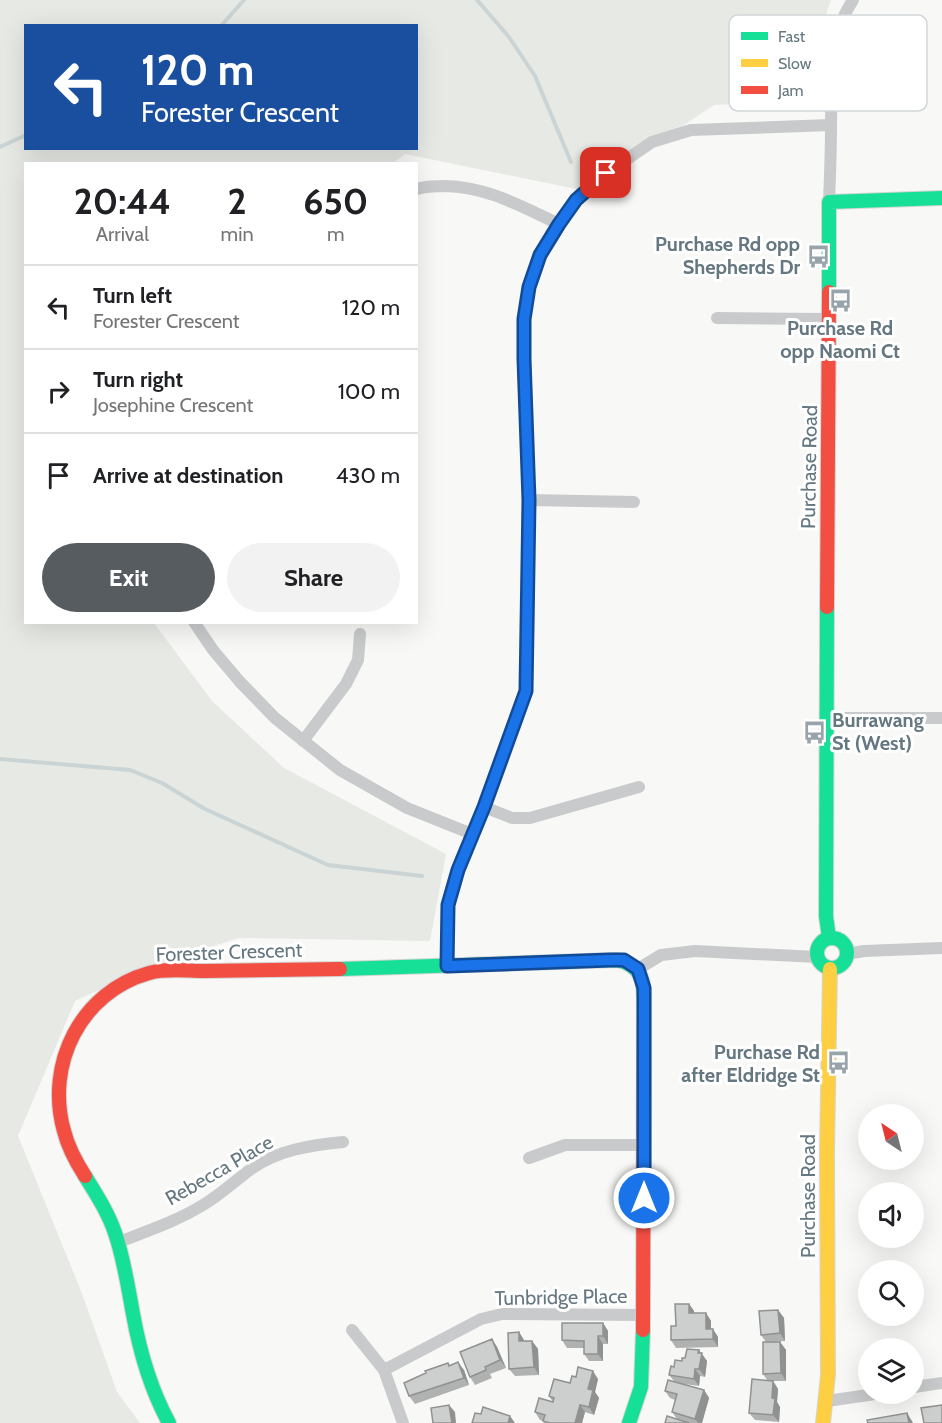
<!DOCTYPE html>
<html lang="en">
<head>
<meta charset="utf-8">
<style>
  :root { --surface:#fff; --page:#f2f2f2; --text:#202124; --muted:#757577; --line:#e0e0e0; --accent:#565c60 }
  body { margin:0; font-family:Cabin,sans-serif; background:var(--page); color:var(--text); height:100vh; display:flex; flex-direction:column; font-size:22px; white-space:nowrap }
  * { box-sizing:border-box; margin:0 }
  p { font-size:20px; color:var(--muted) }
  .icon { flex:none; width:33px; height:33px; fill:none; stroke:currentColor; stroke-width:2; stroke-linecap:round; stroke-linejoin:round }
  .map { position:relative; flex:1; overflow:hidden }
  .sheet { position:absolute; left:24px; top:162px; width:394px; height:462px; display:flex; flex-direction:column; background:var(--surface); border-radius:0px; box-shadow:0 6px 24px #0002 }
  .sheet>* { flex:none }
  .top-card { position:absolute; left:24px; top:24px; width:394px; height:126px; border-radius:0px; box-shadow:0 6px 24px #0002; background:#1a4fa0; color:#fff; overflow:hidden }
  .needle { width:39px; rotate:325deg }
  .buttons { position:absolute; left:858px; top:1104px; display:grid; gap:12px }
  .buttons a { display:grid; place-items:center; width:66px; height:66px; border-radius:50%; background:var(--surface); box-shadow:0 6px 24px #0002; font-size:30px }
  .pin { position:absolute; display:grid; place-items:center; width:51px; height:51px; color:#fff; margin:-26px; border-radius:12px; box-shadow:0 3px 9px #0006 }
  .me { position:absolute; width:66px; margin:-33px; rotate:0deg; stroke-linejoin:round; filter:drop-shadow(0 0 4px #0008) }
  .turn { display:flex; align-items:center; gap:21px; height:126px; padding:0 18px; font-size:27px }
  .turn .icon { width:78px; height:78px; stroke-width:2.5 }
  .turn b { display:block; font-size:42px; line-height:51px }
  .eta { display:flex; justify-content:space-evenly; align-items:center; height:102px; text-align:center }
  .eta b { font-size:36px; font-weight:800; line-height:42px }
  .primary-button { display:flex; gap:12px; margin-top:auto; padding:12px 18px }
  .primary-button a { flex:1; height:69px; border-radius:36px; background:var(--accent); color:#fff; font-size:24px; font-weight:800; line-height:69px; text-align:center }
  .primary-button a+a { background:var(--page); color:var(--text) }
  ul { padding:0; list-style:none }
  li { display:flex; align-items:center; gap:18px; height:84px; padding:0 18px; border-top:2px solid var(--line) }
  li div { flex:1 }
  li b { display:block; font-size:22px }
  li em { font-style:normal }
  .map>svg:first-child { display:block }
  .green { fill:#e7e9e5; fill-rule:evenodd }
  .lines { fill:none; stroke-linecap:round; stroke-linejoin:round }
  .stream { stroke:#cad4d5; stroke-width:4 }
  .fast-casing { stroke:#d4d5d5; stroke-width:16 }
  .slow-casing { stroke:#d4d5d5; stroke-width:16 }
  .jam-casing { stroke:#d4d5d5; stroke-width:16 }
  .street { stroke:#c9cacb; stroke-width:12 }
  .fast { stroke:#16e098; stroke-width:14 }
  .slow { stroke:#ffcf43; stroke-width:14 }
  .jam { stroke:#f24e42; stroke-width:14 }
  .wall { fill:#b0b2b2 }
  .shaded-wall { fill:#909191 }
  .building { fill:#cdcfcf; stroke:#909191; stroke-width:1.5 }
  .route-casing { stroke:#114b97; stroke-width:15 }
  .route { stroke:#1a73e8; stroke-width:10 }
  .labels { text-anchor:middle; dominant-baseline:central; stroke-width:6; stroke-linejoin:round; paint-order:stroke }
  .poi-label { font-size:20px; font-weight:bold; fill:#657780; stroke:#fff; text-anchor:end }
  .street-label { font-size:20px; fill:#657780; stroke:#fff }
  .key { fill:#fff; stroke:#d1d6d9; stroke-width:1.5 }
  .key-label { font-size:16px; fill:#657780 }
</style>
</head>
<body>
<div class="map">
<svg width="942" height="1423" viewBox="0 0 942 1423">
  <rect width="100%" height="100%" fill="#f8f8f7"/>
  <path class="green" d="M0 0H831L795 101 714 105 586 191 405 154 392 164H26V622L154 623 212 701 284 768 446 854 430 941 239 938 153 965 75 1001 18 1136 81 1291 117 1392 140 1423H0ZM26 26H417V148H26Z"/>
  <g class="lines">
    <path class="stream" d="M477 0 509 37 535 76 571 162
      M221 26 244 0
      M0 147 26 135
      M0 759 130 770 162 783 205 809 328 865 422 876"/>
    <defs>
      <path id="fast" d="M829 292V202L942 198
        M827 607 826 916 829 938
        M817 953a15 15 0 1 1 30 0a15 15 0 1 1-30 0Z
        M340 969 617 960C646 966 644 987 644 1011
        M85 1176C96 1194 108 1212 115 1233 124 1259 128 1287 133 1314 140 1353 150 1388 169 1423
        M629 1423 641 1387 643 1330"/>
      <path id="slow" d="M823 1423 828 1375 827 1152 830 969"/>
      <path id="jam" d="M827 607 829 292
        M85 1176C76 1162 68 1147 64 1131 45 1064 81 992 149 973 165 968 187 971 204 971 249 970 295 970 340 969
        M643 1330 644 1011"/>
    </defs>
    <use href="#fast" class="fast-casing"/>
    <use href="#slow" class="slow-casing"/>
    <use href="#jam" class="jam-casing"/>
    <path class="street" d="M417 189C426 186 435 186 445 186 488 187 520 206 559 224
      M829 202C830 177 831 152 831 127 832 83 827 38 853 0
      M717 318 830 319
      M529 500 634 502
      M194 622 213 650 240 682 275 718 340 770 407 808 472 834
      M827 718H942
      M303 741 346 684 358 660 360 634
      M484 807 512 818H530L639 787
      M847 954 864 951 942 948
      M447 966 448 905 458 870 484 807 526 691 529 500 523 359 524 319 529 287 540 255 576 200 595 181 652 142 691 130 831 125
      M638 969 661 955 695 951 817 957
      M529 1158 565 1145H644
      M119 1242C147 1231 177 1221 203 1205 220 1195 235 1181 251 1169 278 1150 311 1145 343 1142
      M352 1330 384 1370 403 1423
      M384 1370 481 1319 502 1314 644 1315
      M914 1387 942 1383
      M827 1401 875 1394"/>
    <use href="#fast" class="fast"/>
    <use href="#slow" class="slow"/>
    <use href="#jam" class="jam"/>
  </g>
  <path class="wall" d="M689 1304 694 1311V1313H706L711 1321V1329L718 1337V1347L676 1348 671 1340 676 1326Z
    M778 1310 784 1318 785 1341 773 1342H780L786 1350V1381H773L778 1389 777 1402 780 1407 779 1422 755 1420 749 1413 768 1381 763 1374 766 1342 761 1335Z
    M603 1323 608 1331V1344H603V1361H589L584 1354V1348H567L562 1340Z
    M519 1332 524 1341H532L538 1349 539 1375 515 1376 509 1369Z
    M492 1339 497 1347 506 1368 490 1374 492 1378 475 1385 470 1377Z
    M701 1353 707 1361 705 1377 700 1376 699 1386 684 1384 704 1390 709 1398 702 1423H665L677 1419 672 1412 675 1400 670 1398 665 1391 674 1381 669 1375 674 1367 685 1358Z
    M448 1363 450 1365 464 1370 469 1385 415 1404 409 1396Z
    M576 1377 598 1379 595 1392 599 1398 594 1415 585 1412 582 1423H544L543 1421 540 1420 535 1412 553 1402 549 1396 570 1383Z"/>
  <path class="shaded-wall" d="M689 1304 694 1311V1321L689 1313Z
    M778 1310 784 1318 785 1341 780 1333Z
    M706 1313 711 1321V1337L706 1329Z
    M603 1323 608 1331V1344L603 1336Z
    M713 1329 718 1337V1347L713 1339Z
    M519 1332 524 1340V1349L519 1341Z
    M598 1336 603 1344V1361L598 1354Z
    M492 1339 497 1347 506 1368 500 1360Z
    M532 1341 538 1349 539 1375 534 1367Z
    M780 1342 786 1350V1381L781 1373Z
    M699 1350 707 1361 705 1377 699 1369Z
    M458 1362 464 1370 469 1385 464 1378Z
    M695 1369 700 1376 699 1386 694 1379Z
    M593 1371 598 1379 595 1392 599 1398 594 1415 589 1407 588 1389Z
    M773 1381 778 1389 777 1402 780 1407 779 1422 773 1415 772 1398Z
    M704 1390 709 1398 702 1423H698L695 1419Z
    M449 1405 455 1412 456 1423H452Z
    M580 1405 585 1412 582 1423H575Z
    M907 1413 912 1421 913 1423H909Z
    M510 1416 515 1423H508Z"/>
  <path class="building" d="M675 1304H689V1313H706V1329H713V1339L671 1340V1326H676Z
    M778 1310 780 1333 761 1335 759 1311Z
    M562 1323H603V1336H598V1354H584V1341L562 1340Z
    M519 1332V1341H532L534 1367 509 1369 508 1333Z
    M492 1339 500 1360 485 1367 486 1370 470 1377 460 1352Z
    M763 1342H780L781 1373 763 1374Z
    M687 1349 699 1350 698 1353H702L699 1369H695L694 1379 669 1375 671 1366 674 1367 675 1360 682 1361V1358H685Z
    M458 1362 464 1378 409 1396 404 1383 426 1373 425 1371 448 1363 449 1366Z
    M578 1367 593 1371 588 1389 593 1390 589 1407 580 1405 575 1423H550L543 1421 545 1415 535 1412 539 1398 553 1402 554 1398 549 1396 554 1379 570 1383 572 1376 576 1377Z
    M752 1379 773 1381 772 1398 775 1399 773 1415 749 1413Z
    M668 1380 704 1390 695 1419 672 1412 677 1394 665 1391Z
    M449 1405 452 1423H433L431 1408Z
    M942 1405V1423H924L921 1408Z
    M483 1407 510 1416 508 1423H472L475 1413 481 1414Z
    M907 1413 909 1423H868L867 1420Z
    M667 1416 689 1423H665Z"/>
  <g class="lines">
    <defs>
      <path id="route" d="M606 173 576 200 559 224 540 255 529 287 524 319V359L529 500 526 691 484 807 458 870 448 905 447 966 610 960H624L638 969 644 988V1198"/>
    </defs>
    <use href="#route" class="route-casing"/>
    <use href="#route" class="route"/>
  </g>
  <defs>
    <symbol id="bus-bare" viewBox="-9 -9 18 18"><path d="M-5-6H5V4H4V6H2V4H-2V6H-4V4H-5ZM-3.5-4V0h7V-4ZM-3.5 1.2v1.5H-2V1.2ZM2 1.2v1.5H3.5V1.2Z" fill="#98a4aa" stroke="#fff" stroke-width="2.5" paint-order="stroke"/></symbol>
  </defs>
  <g fill-rule="evenodd">
    <use href="#bus-bare" x="802" y="240" width="33" height="33"/>
    <use href="#bus-bare" x="824" y="284" width="33" height="33"/>
    <use href="#bus-bare" x="798" y="716" width="33" height="33"/>
    <use href="#bus-bare" x="822" y="1046" width="33" height="33"/>
  </g>
  <g class="labels">
    <g class="poi-label">
      <text x="800" y="244">Purchase Rd opp<tspan x="800" dy="23">Shepherds Dr</tspan></text>
      <text x="840" y="328" text-anchor="middle">Purchase Rd<tspan x="840" dy="23">opp Naomi Ct</tspan></text>
      <text x="832" y="720" text-anchor="start">Burrawang<tspan x="832" dy="23">St (West)</tspan></text>
      <text x="820" y="1052">Purchase Rd<tspan x="820" dy="23">after Eldridge St</tspan></text>
    </g>
    <g class="street-label">
      <text transform="translate(809 467) rotate(-89)">Purchase Road</text>
      <text transform="translate(229 952) rotate(-2)">Forester Crescent</text>
      <text transform="translate(219 1170) rotate(-30)">Rebecca Place</text>
      <text transform="translate(808 1196) rotate(-90)">Purchase Road</text>
      <text transform="translate(561 1297) rotate(-1)">Tunbridge Place</text>
    </g>
  </g>
  <rect x="729" y="15" width="198" height="96" rx="9" class="key"/>
  <rect x="741" y="32" width="27" height="8" fill="#16e098"/>
  <rect x="741" y="59" width="27" height="8" fill="#ffcf43"/>
  <rect x="741" y="86" width="27" height="8" fill="#f24e42"/>
  <g class="key-label">
    <text x="778" y="42">Fast</text>
    <text x="778" y="69">Slow</text>
    <text x="778" y="96">Jam</text>
  </g>
</svg>
<div class="buttons">
<a><svg class="needle" viewBox="-14 -14 28 28"><path d="M0-13l5 13h-10z" fill="#e53935"/><path d="M0 13l5-13h-10z" fill="#757577"/></svg></a>
<a><svg class="icon" aria-label="sound" viewBox="0 0 24 24"><path d="M4 9h4l5-4v14l-5-4H4zM17 9q2 3 0 6"/></svg></a>
<a><svg class="icon" aria-label="search" viewBox="0 0 24 24"><circle cx="10" cy="10" r="6"/><path d="M15 15l6 6"/></svg></a>
<a><svg class="icon" aria-label="layers" viewBox="0 0 24 24"><path d="M12 4l9 5-9 5-9-5zM3 14l9 5 9-5"/></svg></a>
</div>
<div class="pin" style="left:606px;top:173px;background:#d93025"><svg class="icon" aria-label="arrive" viewBox="0 0 24 24"><path d="M6 21V4h12l-3 4 3 4H6"/></svg></div>
<svg class="me" style="left:644px;top:1198px" viewBox="-20 -20 40 40"><circle r="17" fill="#1a73e8" stroke="#fff" stroke-width="3"/><path d="M0-11L8 9 0 5-8 9z" fill="#fff"/></svg>
<div class="top-card">
<div class="turn"><svg class="icon" aria-label="left" viewBox="0 0 24 24"><path d="M17 20v-9H6M10 6l-5 5 5 5"/></svg><div><b>120 m</b>Forester Crescent</div></div>
</div>
<section class="sheet">
<div class="eta">
<div><b>20:44</b><p>Arrival</p></div>
<div><b>2</b><p>min</p></div>
<div><b>650</b><p>m</p></div>
</div>
<ul>
<li><svg class="icon" aria-label="left" viewBox="0 0 24 24"><path d="M17 20v-9H6M10 6l-5 5 5 5"/></svg><div><b>Turn left</b><p>Forester Crescent</p></div><em>120 m</em></li>
<li><svg class="icon" aria-label="right" viewBox="0 0 24 24"><path d="M7 20v-9h11M14 6l5 5-5 5"/></svg><div><b>Turn right</b><p>Josephine Crescent</p></div><em>100 m</em></li>
<li><svg class="icon" aria-label="arrive" viewBox="0 0 24 24"><path d="M6 21V4h12l-3 4 3 4H6"/></svg><div><b>Arrive at destination</b></div><em>430 m</em></li>
</ul>
<div class="primary-button"><a>Exit</a><a>Share</a></div>
</section>
</div>
</body>
</html>
